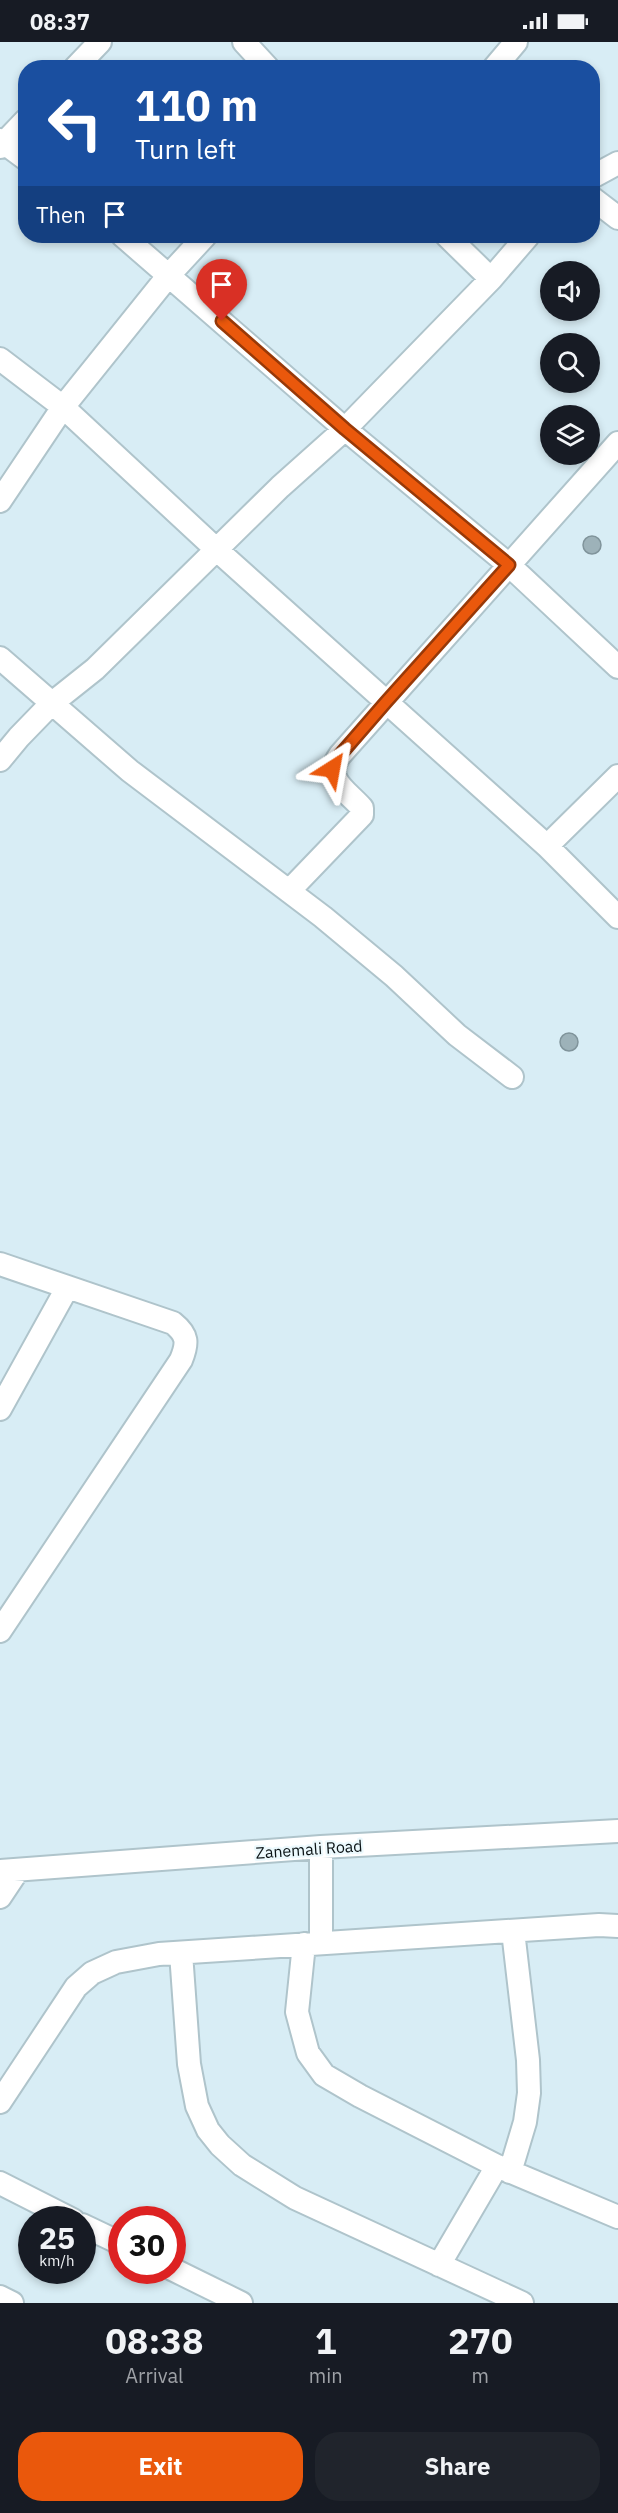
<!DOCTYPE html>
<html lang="en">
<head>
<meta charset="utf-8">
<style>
  :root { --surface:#171b24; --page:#20242c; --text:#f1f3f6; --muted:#9ea1a6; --accent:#ea580c }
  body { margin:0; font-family:"IBM Plex Sans",sans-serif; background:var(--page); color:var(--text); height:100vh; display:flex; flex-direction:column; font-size:22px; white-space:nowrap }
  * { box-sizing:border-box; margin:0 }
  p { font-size:20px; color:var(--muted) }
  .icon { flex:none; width:33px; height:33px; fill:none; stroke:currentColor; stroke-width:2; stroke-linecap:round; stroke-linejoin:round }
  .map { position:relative; height:2261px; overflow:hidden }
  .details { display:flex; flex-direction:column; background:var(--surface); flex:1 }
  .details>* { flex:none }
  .top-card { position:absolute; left:18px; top:18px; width:582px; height:183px; border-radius:24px; box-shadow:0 3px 9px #0003; background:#1a4fa0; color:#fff; overflow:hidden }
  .fabs { position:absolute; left:540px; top:219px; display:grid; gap:12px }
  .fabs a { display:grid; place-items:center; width:60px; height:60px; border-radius:50%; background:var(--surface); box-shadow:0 3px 9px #0003; font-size:30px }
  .speed { position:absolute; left:18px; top:2164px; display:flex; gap:12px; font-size:30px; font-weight:700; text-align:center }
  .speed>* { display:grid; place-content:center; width:78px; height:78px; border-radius:50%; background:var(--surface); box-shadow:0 3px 9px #0003; line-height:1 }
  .speed small { font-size:15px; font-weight:400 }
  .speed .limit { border:9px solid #d22; background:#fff; color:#111 }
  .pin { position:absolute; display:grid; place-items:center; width:51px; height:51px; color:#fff; margin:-62px -26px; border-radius:50% 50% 50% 0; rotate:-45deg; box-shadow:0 0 6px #0007 }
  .pin .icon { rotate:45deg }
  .me { position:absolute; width:66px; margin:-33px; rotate:34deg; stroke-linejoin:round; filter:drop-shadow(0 0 4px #0008) }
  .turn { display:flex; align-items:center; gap:21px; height:126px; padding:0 18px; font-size:27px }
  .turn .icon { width:78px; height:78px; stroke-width:2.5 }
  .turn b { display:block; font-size:42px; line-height:51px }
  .then { display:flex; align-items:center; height:57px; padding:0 18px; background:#0003; gap:12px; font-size:22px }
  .eta { display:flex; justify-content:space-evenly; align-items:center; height:102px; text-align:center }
  .eta b { font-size:36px; font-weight:700; line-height:42px }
  .cta { display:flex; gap:12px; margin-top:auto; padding:12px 18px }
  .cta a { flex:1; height:69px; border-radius:24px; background:var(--accent); color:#fff; font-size:24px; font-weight:700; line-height:69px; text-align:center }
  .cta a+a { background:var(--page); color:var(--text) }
  .status { display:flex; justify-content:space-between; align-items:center; height:42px; padding:0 30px; background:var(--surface); direction:ltr }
  .status svg { height:16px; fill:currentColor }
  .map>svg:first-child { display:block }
  .building { fill:#9db2b9; stroke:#80949b; stroke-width:1.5 }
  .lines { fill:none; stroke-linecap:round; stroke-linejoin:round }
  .minor-casing { stroke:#afc4cb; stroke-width:26 }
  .minor { stroke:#fff; stroke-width:22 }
  .route-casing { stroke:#983908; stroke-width:15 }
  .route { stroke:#ea580c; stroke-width:10 }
  .labels { text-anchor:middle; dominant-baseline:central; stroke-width:4.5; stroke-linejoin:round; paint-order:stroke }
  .street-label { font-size:16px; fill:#0b1315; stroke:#ecf9fd }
</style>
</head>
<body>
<div class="status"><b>08:37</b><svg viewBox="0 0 49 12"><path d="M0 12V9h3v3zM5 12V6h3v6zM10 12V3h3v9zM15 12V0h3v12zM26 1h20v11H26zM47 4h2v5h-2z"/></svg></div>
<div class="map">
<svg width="618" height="2261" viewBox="0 0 618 2261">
  <rect width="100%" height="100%" fill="#d8edf5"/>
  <path class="building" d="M583 503a9 9 0 1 1 18 0a9 9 0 1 1-18 0Z
    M560 1000a9 9 0 1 1 18 0a9 9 0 1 1-18 0Z"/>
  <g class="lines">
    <defs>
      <path id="minor" d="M244 0 268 26
        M75 26 100 0
        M494 26 516 0
        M0 98 26 117
        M0 105 26 78
        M592 135 618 121
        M592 156 618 176
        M123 194 345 387 509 523 618 625
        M447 194 491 237
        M0 317 63 365 217 508 547 804 618 875
        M0 459 63 365 169 233 205 194
        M0 616 130 729 323 875 394 934 457 993 512 1035
        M0 718 19 695 51 662 95 627 280 445 345 387 491 237 528 194
        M547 804 618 734
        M289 849 362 773V766C346 748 323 737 340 713L618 401
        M0 1222 173 1281C188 1293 188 1301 181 1318L0 1589
        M0 1367 67 1246
        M0 1829 321 1805 618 1789
        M0 1855 18 1828
        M321 1901V1805
        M304 1902 297 1970 308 2011 324 2033 360 2054 497 2124 618 2175
        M181 1911 189 2022 197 2064 208 2088 220 2103 242 2123 295 2156 522 2261
        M0 2060 76 1945 92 1931 116 1920 159 1912 599 1883 618 1884
        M510 2130 525 2080 529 2051 528 2018 513 1889
        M0 2141 73 2178
        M82 2183 122 2202
        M439 2223 497 2124
        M172 2227 241 2261
        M0 2255 12 2261"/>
    </defs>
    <use href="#minor" class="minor-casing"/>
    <use href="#minor" class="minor"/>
  </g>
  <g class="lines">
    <defs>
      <path id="route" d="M222 279 345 387 509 523 386 660 340 713 332 727"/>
    </defs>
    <use href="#route" class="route-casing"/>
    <use href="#route" class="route"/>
  </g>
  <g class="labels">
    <g class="street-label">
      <text transform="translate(309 1807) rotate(-4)">Zanemali Road</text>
    </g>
  </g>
</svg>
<div class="fabs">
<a><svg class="icon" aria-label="sound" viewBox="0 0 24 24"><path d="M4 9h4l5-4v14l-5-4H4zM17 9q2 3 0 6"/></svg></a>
<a><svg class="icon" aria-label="search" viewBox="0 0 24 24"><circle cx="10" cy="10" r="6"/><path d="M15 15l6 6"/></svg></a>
<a><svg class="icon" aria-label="layers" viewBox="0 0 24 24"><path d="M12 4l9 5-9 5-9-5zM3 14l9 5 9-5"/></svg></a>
</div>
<div class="speed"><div>25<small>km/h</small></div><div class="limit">30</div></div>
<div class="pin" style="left:222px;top:279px;background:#d93025"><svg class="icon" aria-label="arrive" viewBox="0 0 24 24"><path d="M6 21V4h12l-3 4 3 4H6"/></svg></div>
<svg class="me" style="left:332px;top:727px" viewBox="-20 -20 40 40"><path d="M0-17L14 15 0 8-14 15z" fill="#ea580c" stroke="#fff" stroke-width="4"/></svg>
<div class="top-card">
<div class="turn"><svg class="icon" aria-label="left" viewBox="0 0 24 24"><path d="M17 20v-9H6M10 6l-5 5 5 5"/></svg><div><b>110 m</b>Turn left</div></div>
<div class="then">Then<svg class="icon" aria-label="arrive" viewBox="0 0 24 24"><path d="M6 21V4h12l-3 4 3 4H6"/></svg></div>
</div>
</div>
<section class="details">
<div class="eta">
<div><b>08:38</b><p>Arrival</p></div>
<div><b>1</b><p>min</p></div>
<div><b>270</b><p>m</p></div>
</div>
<div class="cta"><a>Exit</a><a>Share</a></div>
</section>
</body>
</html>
